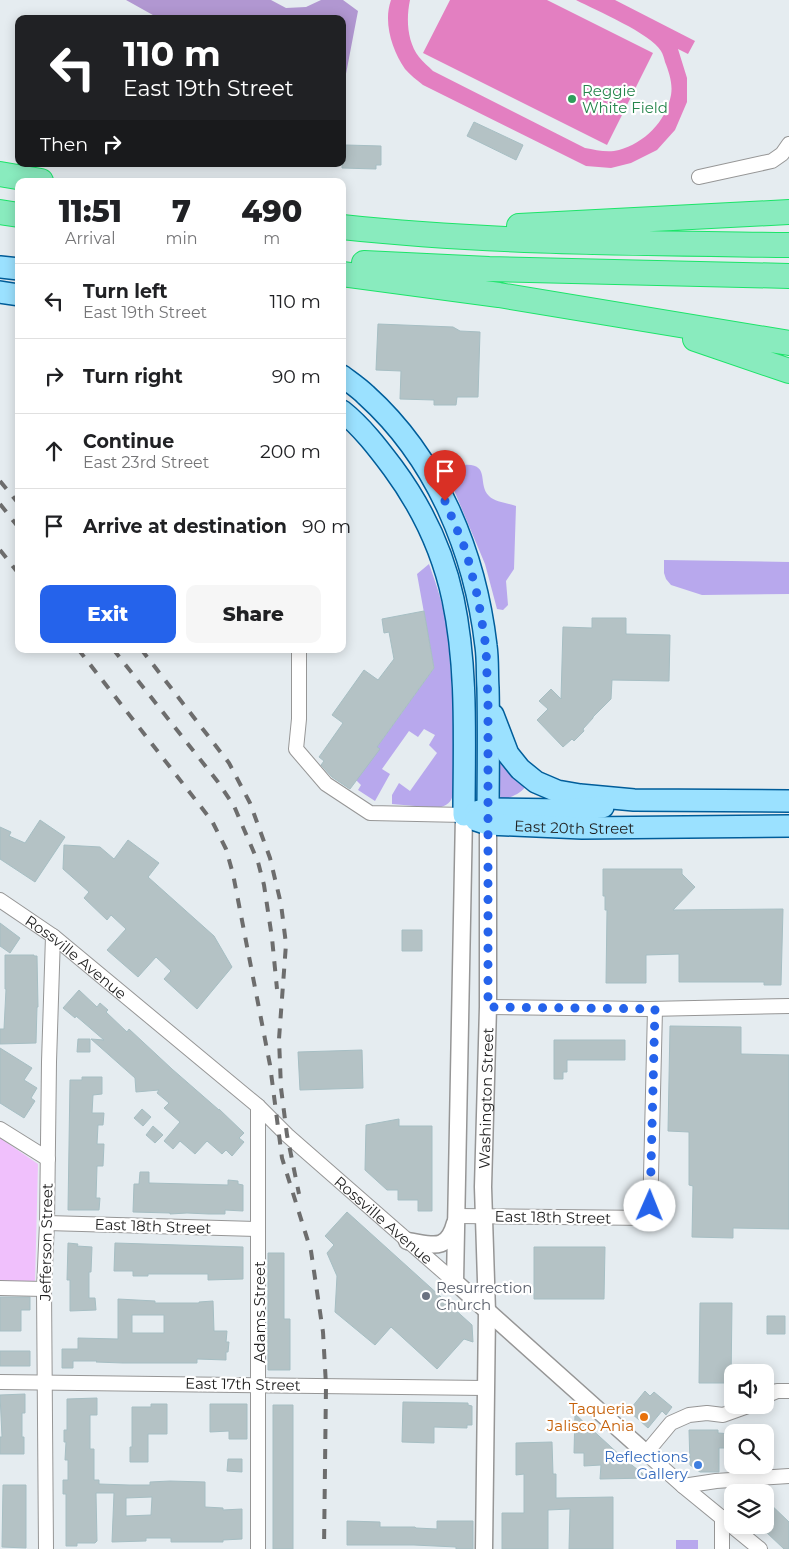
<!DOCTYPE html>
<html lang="en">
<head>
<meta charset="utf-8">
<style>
  :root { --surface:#fff; --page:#f6f6f6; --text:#202124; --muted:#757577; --line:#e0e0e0; --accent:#2563eb }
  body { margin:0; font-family:Montserrat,sans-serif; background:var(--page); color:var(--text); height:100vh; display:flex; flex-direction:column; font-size:19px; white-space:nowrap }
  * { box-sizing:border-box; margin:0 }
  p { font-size:16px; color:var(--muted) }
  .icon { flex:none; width:28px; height:28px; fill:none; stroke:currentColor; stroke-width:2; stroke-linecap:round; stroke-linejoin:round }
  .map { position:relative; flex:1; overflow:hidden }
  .drawer { position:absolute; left:15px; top:178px; width:331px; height:475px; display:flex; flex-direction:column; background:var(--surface); border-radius:10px; box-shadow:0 2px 12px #0003 }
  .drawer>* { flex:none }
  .guide { position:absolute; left:15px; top:15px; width:331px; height:152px; border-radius:10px; box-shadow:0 2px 12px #0003; background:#202124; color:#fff; overflow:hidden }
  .buttons { position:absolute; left:724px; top:1364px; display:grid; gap:10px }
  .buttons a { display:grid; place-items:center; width:50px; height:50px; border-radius:10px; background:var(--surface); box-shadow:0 2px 12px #0003; font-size:25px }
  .pin { position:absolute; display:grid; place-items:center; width:42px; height:42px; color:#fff; margin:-51px -21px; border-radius:50% 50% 50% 0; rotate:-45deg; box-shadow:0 0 5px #0007 }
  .pin .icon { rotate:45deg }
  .me { position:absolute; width:55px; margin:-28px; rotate:1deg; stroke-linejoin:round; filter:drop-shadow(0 0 4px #0008) }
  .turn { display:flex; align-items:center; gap:18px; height:105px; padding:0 25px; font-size:22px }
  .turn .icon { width:65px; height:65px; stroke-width:2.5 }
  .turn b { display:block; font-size:35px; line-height:42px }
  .then { display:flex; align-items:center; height:48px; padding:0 25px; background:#0003; gap:10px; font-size:19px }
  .eta { display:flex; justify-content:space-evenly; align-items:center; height:85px; text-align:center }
  .eta b { font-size:30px; font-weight:800; line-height:35px }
  .cta { display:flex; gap:10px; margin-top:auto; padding:10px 25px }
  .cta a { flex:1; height:58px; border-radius:10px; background:var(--accent); color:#fff; font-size:20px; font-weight:800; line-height:58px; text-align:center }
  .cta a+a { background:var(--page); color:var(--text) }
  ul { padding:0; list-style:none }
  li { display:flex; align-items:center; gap:15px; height:75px; padding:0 25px; border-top:1px solid var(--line) }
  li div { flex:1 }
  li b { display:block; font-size:19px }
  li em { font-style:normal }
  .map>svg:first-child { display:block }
  .grass { fill:#b8a8ed }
  .forest { fill:#b197d1 }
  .park { fill:#f0c0fc }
  .pitch { fill:#e37fc1 }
  .building { fill:#b4c2c5; stroke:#a6bec3; fill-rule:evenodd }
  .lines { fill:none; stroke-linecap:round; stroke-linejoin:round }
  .minor-casing { stroke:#969696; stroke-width:16 }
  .tertiary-casing { stroke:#969696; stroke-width:19 }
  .primary-casing { stroke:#005d9a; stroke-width:24 }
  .motorway-casing { stroke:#1ce469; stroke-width:26 }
  .minor { stroke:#fff; stroke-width:14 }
  .tertiary { stroke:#fff; stroke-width:16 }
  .primary { stroke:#9be1ff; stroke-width:21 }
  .motorway { stroke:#89ebbe; stroke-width:24 }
  .rail { stroke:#6d6d6d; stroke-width:4; stroke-dasharray:10 10; stroke-linecap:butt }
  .route { stroke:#2563eb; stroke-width:9; stroke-dasharray:0 16.2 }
  .leisure-dot { fill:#2e9e5b; stroke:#fff; stroke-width:2 }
  .worship-dot { fill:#6b7280; stroke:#fff; stroke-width:2 }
  .food-dot { fill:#e8710a; stroke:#fff; stroke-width:2 }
  .shop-dot { fill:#3f7fe0; stroke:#fff; stroke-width:2 }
  .labels { text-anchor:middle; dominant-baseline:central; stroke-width:4.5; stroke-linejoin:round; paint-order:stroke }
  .leisure-label { font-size:15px; fill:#27864d; stroke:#fff; text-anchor:start }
  .street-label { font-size:15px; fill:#1f1f1f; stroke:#fff }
  .worship-label { font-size:15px; fill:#5b616d; stroke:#fff; text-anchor:start }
  .food-label { font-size:15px; fill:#c56008; stroke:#fff; text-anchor:end }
  .shop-label { font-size:15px; fill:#366cbe; stroke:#fff; text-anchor:end }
</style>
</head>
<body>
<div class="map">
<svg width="789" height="1549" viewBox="0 0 789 1549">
  <rect width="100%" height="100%" fill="#e5ecf0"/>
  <path class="grass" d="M464 465C491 463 477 485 489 496 495 502 507 503 516 506L514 569 506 581 508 605 503 610 497 609 485 564 451 483 455 470Z
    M664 560 789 562V594L702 595 671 585 666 579 664 573Z
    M429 564C436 584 443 603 446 624 450 647 460 786 451 800 448 805 442 807 438 808L392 804V795L399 783 410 791 437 753 429 745 435 735 424 729 418 737 409 731 382 769 390 774 375 801 358 790 361 785 356 780 379 749 377 747 434 668 417 574Z
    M496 753 514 777 525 787C519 796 508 796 501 804Z
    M676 1540H698V1549H676Z"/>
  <path class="forest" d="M126 0H271L286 8 306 7 321 0H343L358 11 345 79H342V19H160Z"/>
  <path class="park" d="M0 1138 38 1164 35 1282 0 1281Z"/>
  <path class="pitch" d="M391 0H410C406 19 407 41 419 57 423 62 429 67 433 71L585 148C596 150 608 153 619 150 644 143 666 122 671 95 673 84 669 72 665 62 664 58 663 54 661 51 650 33 597 11 576 0H615L695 41 688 54 678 49 687 78V102L675 130 657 150 631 163 611 168 586 166 423 85C417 80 410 75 405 69 392 50 383 22 391 0Z
    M450 0H547L653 53 607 145 423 53Z"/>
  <path class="building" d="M474 122 523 145 516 160 467 136Z
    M346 145 381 146V165H376V169L342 168V150H346Z
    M378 324 453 327 460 331 480 332 478 397H457L456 405H434V400L400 399 401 371 376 370Z
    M424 611 434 668 377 747 380 749 350 789 332 777 321 765 324 761 319 757 343 723 332 715 364 670 378 680 394 659 389 632 384 633 382 619Z
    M592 618H626V634L670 635 669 681 612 680 611 699 593 717V718L583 729 584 731 574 741 572 739 563 747 537 720 548 709 539 701 551 689 561 699 563 627 592 628Z
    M40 820 65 837 35 882 0 859V827L11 832 9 836 25 843Z
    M128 840 159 863 148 877 214 936 232 967 197 1009 164 979 171 971 156 957 138 977 107 950 126 929 111 915 107 920 84 898 89 892 63 869 64 845 100 847 114 859Z
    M603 869H682V874L695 887 673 910 783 909 781 985H764V982H679V954L646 955V983H606L607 910H605V896H603Z
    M0 923 20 938 10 953 0 946Z
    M402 930H422V951H402Z
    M5 955H34V956H37L38 1007H37L36 1043 0 1044V1029H4L6 989H5Z
    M79 990 97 1007 100 1003 108 1010 106 1012 127 1032 129 1029 172 1069 219 1110V1109L244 1133 239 1138 244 1142 232 1156 226 1150 222 1154 207 1141 195 1154 180 1141 173 1149 164 1141 180 1122 164 1108 169 1103 157 1093 159 1090 136 1092 135 1078 91 1039 104 1040 76 1016 75 1018 63 1008Z
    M670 1026 741 1027V1054L789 1055V1229L733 1228V1238L692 1237 693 1186 689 1185V1132L668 1131Z
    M78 1039H90V1052H77Z
    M554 1040H625V1060H567V1072H563V1079H554Z
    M0 1048 32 1068 24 1080 37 1088 31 1098 35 1101 24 1118 0 1103Z
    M362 1050 363 1088 300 1090 298 1052Z
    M82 1077H102V1094L93 1095 92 1113H104L103 1125H98L97 1144H104L103 1166H97L96 1198H100L99 1210H68L70 1080H82Z
    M142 1109 151 1117 143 1126 134 1118Z
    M399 1119V1126H432V1211H418V1200H398V1190H387L365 1170 366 1125Z
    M153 1126 163 1135 155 1143 146 1135Z
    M140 1172H149V1183L228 1185V1180L238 1181V1184L243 1185V1211L225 1210V1214H209L187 1213 170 1214V1213L133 1212 134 1184H139Z
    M347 1212 472 1325 473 1342 464 1339 437 1369 391 1327 375 1345 335 1312 337 1276 327 1253 334 1245 325 1236Z
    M68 1243 78 1244 77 1246 92 1247 91 1272H89V1298H95L96 1310 70 1311V1280H67Z
    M115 1243 243 1247V1279L208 1280V1274H148V1276H133V1271H114Z
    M534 1247H605L604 1299H534Z
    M268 1253H284V1319H290V1370H268Z
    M0 1297H30V1310H21V1331H0Z
    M118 1299 155 1301V1303H199V1302L213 1301 214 1331H227L226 1342H229L228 1352H226V1360L197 1359V1363H123L96 1362 97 1361H73V1368H62V1349H78V1338L118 1339ZM132 1315H164V1333H132Z
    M700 1303H732L731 1383H699Z
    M767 1316H785V1334H767Z
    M0 1351H30V1366H0Z
    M645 1391 650 1396 654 1392 672 1407 666 1415 662 1411 648 1428 630 1412 633 1408 632 1407Z
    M25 1394V1413H22V1437H24V1454H0V1437H2L0 1395Z
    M97 1398V1415H90V1449H94V1480H99V1484L129 1485H150V1482L170 1481 205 1482V1507L223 1508V1510L242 1509V1539L223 1540V1542H171V1538H146V1541L112 1542 114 1493H96L97 1541 95 1543H77V1546H66V1494H63V1480H68V1460H65L66 1442H64V1430H67V1399ZM152 1497 151 1515 126 1516V1498Z
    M403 1402 468 1403V1405L472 1406V1425H467V1428L434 1427V1443L402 1442Z
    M151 1404H167V1434H148V1462H130V1447H132V1407H151Z
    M210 1404H247V1439H229V1431L210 1432Z
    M273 1405H293V1549H273Z
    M575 1414 623 1458 648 1478 600 1479 601 1465 584 1466V1453H574Z
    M689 1430H718V1433L732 1434V1448H719V1472H700L690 1465Z
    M552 1442 553 1474H556V1498L613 1497V1549H569L570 1509 548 1510V1549H502V1513H524V1474L516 1475V1443Z
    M228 1459H242V1472L227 1471Z
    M3 1485H26V1548L2 1547Z
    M765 1499 789 1522V1549H784L765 1531Z
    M347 1521 380 1522V1527H415L416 1528 437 1529V1521H473V1549H456V1547L414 1545H347Z"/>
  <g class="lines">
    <defs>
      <g id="minor">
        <path d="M699 177 772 161 782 154 789 144"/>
        <path d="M299 649V719L296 749 326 784 370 813 464 815"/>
        <path id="s1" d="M0 900 53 936 258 1106 287 1135 455 1282"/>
        <path d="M488 1007 648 1009 789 1006"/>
        <path d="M258 1106V1549"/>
        <path d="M0 1129 48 1159"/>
        <path d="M456 1216 650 1218 655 1009"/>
        <path d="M47 1223 258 1229"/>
        <path d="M0 1288 44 1289"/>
        <path d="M0 1382 485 1388"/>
        <path d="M765 1396 777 1391H789"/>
        <path d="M751 1405 723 1415 707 1413 689 1415 671 1423 646 1453 683 1486 760 1549"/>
        <path d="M683 1486 716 1481 789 1476"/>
        <path d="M46 1549 44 1289 47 1223 49 1062 53 936"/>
        <path d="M722 1549V1517"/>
      </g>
      <g id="tertiary">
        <path d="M464 815 455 1282 646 1453"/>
        <path d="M407 1241C431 1244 447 1253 455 1223"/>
        <path id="s2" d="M484 1549 487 1312 483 1187 488 1007V824"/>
      </g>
      <g id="primary">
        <path d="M0 267 19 269"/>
        <path d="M0 292 19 295"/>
        <path d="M342 376C350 382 359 388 366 395 437 459 475 552 486 646 488 660 487 674 488 688 489 733 488 779 488 824"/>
        <path d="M342 411C362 427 378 448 393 468 421 506 443 552 453 599 468 670 464 743 464 815"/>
        <path d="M493 715 508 754 520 769 536 782 557 791 580 795 634 800 789 801"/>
        <path d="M476 812 488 809 564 810 603 807"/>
        <path id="s3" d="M476 820 488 824 582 828 789 826"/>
      </g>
      <path id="motorway" d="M0 174 41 181
        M0 212 19 215
        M519 226 789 212
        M342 227C491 243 640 243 789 245
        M364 263 489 269 789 276
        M342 274 499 295 789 343
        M695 339 789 371"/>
    </defs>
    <use href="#minor" class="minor-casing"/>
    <use href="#tertiary" class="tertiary-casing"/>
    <use href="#primary" class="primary-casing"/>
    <use href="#motorway" class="motorway-casing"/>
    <use href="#minor" class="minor"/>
    <use href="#tertiary" class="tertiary"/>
    <use href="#primary" class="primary"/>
    <use href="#motorway" class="motorway"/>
    <path class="rail" d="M0 481 19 504
      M0 504 19 528
      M0 550 19 574
      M78 649 212 821 226 849 233 874 270 1065 282 1158 311 1251 323 1332 326 1385 324 1549
      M113 649 218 782 234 806 258 862 264 885 272 938 277 989
      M141 649 229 763 250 803 270 858 281 904 286 944 279 1039 281 1088 287 1135 299 1194"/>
  </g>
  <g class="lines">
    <path class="route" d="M445 501 466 551 478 598 486 647 488 703V1007L655 1009 650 1206"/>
  </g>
  <circle class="leisure-dot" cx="572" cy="99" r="5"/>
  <circle class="worship-dot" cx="426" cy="1296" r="5"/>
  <circle class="food-dot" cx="644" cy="1417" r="5"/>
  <circle class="shop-dot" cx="698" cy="1465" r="5"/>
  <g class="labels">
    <g class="leisure-label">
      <text x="582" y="90">Reggie<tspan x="582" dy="17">White Field</tspan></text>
    </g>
    <g class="street-label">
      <text stroke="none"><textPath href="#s3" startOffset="99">East 20th Street</textPath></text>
      <text stroke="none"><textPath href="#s1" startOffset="95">Rossville Avenue</textPath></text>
      <text stroke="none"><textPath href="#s2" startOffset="451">Washington Street</textPath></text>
      <text transform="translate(553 1217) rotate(1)">East 18th Street</text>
      <text stroke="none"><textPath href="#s1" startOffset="500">Rossville Avenue</textPath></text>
      <text transform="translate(153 1226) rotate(2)">East 18th Street</text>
      <text transform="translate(46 1242) rotate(-89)">Jefferson Street</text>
      <text transform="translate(259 1312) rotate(-90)">Adams Street</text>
      <text transform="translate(243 1384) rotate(1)">East 17th Street</text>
    </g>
    <g class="worship-label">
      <text x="436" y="1287">Resurrection<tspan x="436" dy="17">Church</tspan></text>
    </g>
    <g class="food-label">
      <text x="634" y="1408">Taqueria<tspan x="634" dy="17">Jalisco Ania</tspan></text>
    </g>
    <g class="shop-label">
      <text x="688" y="1456">Reflections<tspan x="688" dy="17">Gallery</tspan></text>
    </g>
  </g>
</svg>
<div class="buttons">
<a><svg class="icon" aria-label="sound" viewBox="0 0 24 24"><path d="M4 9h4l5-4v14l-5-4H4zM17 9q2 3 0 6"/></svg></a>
<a><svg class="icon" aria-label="search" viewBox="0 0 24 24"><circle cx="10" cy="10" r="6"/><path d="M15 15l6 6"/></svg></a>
<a><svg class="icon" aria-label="layers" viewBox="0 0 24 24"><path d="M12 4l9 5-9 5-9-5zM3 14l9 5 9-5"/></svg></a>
</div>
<div class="pin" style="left:445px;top:501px;background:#d93025"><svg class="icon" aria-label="arrive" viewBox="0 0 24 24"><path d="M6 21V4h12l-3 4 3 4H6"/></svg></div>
<svg class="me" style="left:650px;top:1206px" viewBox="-20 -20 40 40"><circle r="19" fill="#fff"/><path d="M0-13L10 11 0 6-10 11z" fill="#2563eb"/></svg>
<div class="guide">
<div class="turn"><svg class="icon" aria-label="left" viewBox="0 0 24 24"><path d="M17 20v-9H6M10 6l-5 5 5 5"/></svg><div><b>110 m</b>East 19th Street</div></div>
<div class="then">Then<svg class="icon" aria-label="right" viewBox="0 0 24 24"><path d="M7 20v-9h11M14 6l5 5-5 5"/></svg></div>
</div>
<section class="drawer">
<div class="eta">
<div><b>11:51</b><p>Arrival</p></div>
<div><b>7</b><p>min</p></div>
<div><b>490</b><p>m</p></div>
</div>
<ul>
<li><svg class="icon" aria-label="left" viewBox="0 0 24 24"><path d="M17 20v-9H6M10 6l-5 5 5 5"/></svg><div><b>Turn left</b><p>East 19th Street</p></div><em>110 m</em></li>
<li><svg class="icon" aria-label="right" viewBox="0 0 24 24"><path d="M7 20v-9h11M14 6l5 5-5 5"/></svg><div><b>Turn right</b></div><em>90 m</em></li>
<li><svg class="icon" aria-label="ahead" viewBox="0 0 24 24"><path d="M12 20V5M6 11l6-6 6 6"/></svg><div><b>Continue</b><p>East 23rd Street</p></div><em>200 m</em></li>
<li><svg class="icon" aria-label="arrive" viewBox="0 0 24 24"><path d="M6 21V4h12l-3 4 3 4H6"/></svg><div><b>Arrive at destination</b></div><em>90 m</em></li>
</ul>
<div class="cta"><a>Exit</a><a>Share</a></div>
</section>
</div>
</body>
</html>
